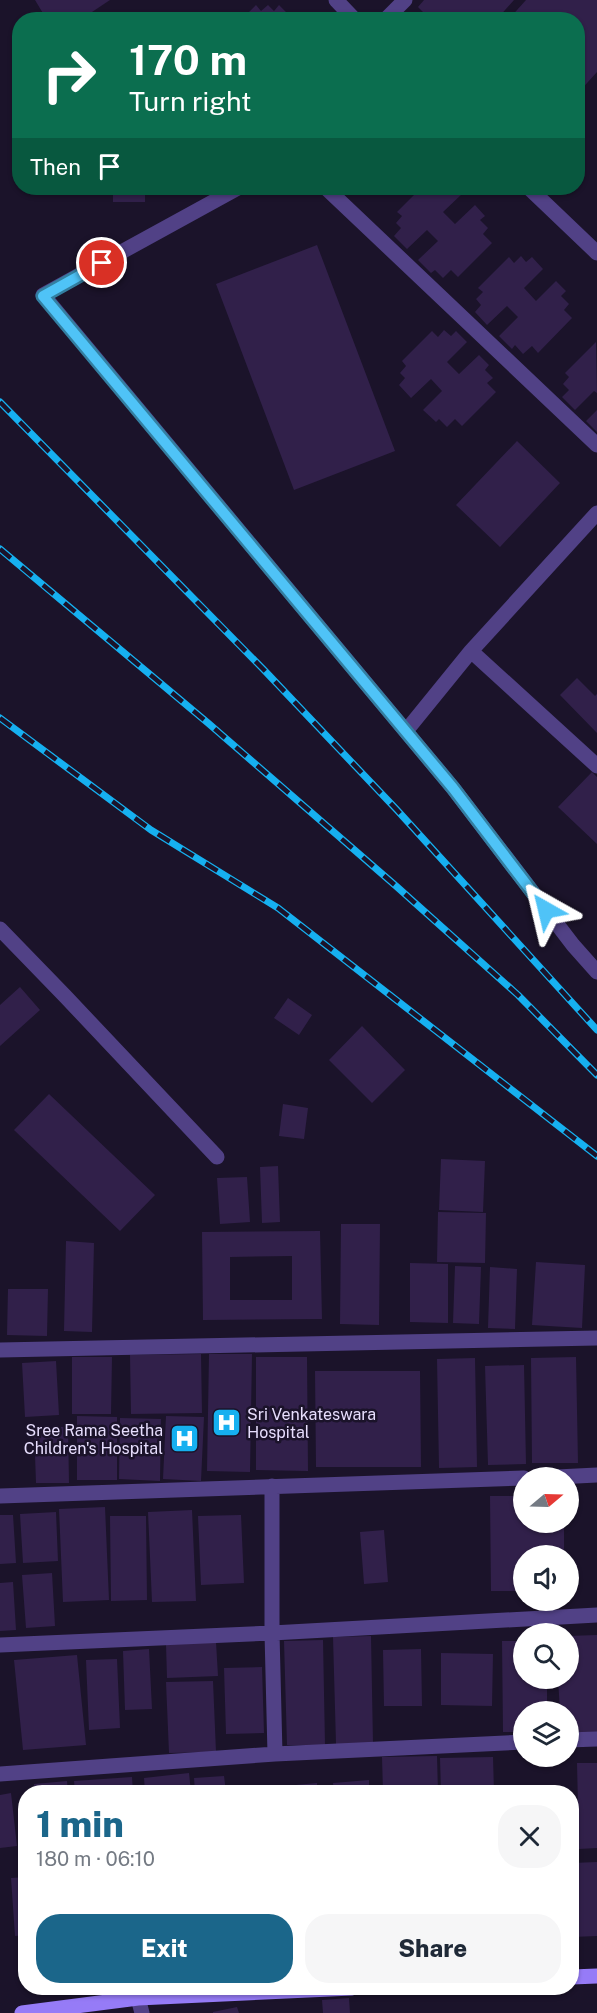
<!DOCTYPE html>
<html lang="en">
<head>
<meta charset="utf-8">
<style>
  :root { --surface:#fff; --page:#f6f6f7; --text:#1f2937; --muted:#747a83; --accent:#1b668a }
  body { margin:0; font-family:"Public Sans",sans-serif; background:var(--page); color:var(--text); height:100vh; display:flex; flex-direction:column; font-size:22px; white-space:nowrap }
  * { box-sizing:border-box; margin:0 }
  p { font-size:20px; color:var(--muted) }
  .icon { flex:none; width:33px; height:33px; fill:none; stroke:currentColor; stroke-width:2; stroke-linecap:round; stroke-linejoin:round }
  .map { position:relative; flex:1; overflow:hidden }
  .panel { position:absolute; left:18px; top:1785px; width:561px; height:210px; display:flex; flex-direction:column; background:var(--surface); border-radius:24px; box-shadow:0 2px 4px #0004 }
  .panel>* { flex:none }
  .top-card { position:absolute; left:12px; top:12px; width:573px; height:183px; border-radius:24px; box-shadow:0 2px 4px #0004; background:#0b6e4f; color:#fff; overflow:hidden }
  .needle { width:39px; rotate:71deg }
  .tools { position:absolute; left:513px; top:1467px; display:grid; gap:12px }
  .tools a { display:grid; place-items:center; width:66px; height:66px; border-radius:50%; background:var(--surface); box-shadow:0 2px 4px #0004; font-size:30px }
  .pin { position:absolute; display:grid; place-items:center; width:51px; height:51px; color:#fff; margin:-26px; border:3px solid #fff; border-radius:50%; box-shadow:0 2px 6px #0007 }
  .me { position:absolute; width:66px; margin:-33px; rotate:323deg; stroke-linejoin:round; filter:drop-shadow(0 0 4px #0008) }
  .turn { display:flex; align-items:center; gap:21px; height:126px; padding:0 18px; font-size:27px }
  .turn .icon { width:78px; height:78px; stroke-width:2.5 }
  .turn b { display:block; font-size:42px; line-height:51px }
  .then { display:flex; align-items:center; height:57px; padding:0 18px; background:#0003; gap:12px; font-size:22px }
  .round { display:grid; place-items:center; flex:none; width:63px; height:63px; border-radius:24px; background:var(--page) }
  .summary { display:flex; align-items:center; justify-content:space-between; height:102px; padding:0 18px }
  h1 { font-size:36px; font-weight:800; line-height:45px; color:var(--accent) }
  .primary-button { display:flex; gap:12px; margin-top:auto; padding:12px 18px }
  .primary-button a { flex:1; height:69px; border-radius:24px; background:var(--accent); color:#fff; font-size:24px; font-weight:800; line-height:69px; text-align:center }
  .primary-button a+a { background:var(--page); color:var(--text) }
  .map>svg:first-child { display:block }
  .building { fill:#31204a; fill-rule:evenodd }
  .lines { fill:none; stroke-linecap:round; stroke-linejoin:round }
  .street { stroke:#514186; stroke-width:15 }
  .secondary { stroke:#967bf7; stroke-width:15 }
  .rail-casing { stroke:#16b0f0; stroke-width:7 }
  .rail { stroke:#1b132a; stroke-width:4.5; stroke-dasharray:14; stroke-linecap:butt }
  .route-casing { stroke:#337fa1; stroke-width:15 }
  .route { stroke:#4fc3f7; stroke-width:10 }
  .labels { text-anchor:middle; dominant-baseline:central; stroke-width:5; stroke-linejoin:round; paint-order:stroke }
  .poi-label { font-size:16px; fill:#e7defd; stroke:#1b132a; text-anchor:start }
</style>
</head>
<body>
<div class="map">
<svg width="597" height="2013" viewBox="0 0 597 2013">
  <rect width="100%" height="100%" fill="#1b132a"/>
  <path class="building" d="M35 0H110L80 20H47Z
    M424 0H514L496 20H431L418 7Z
    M526 0H597V72L578 93V20H508Z
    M256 5 261 11 268 5 274 11 279 5 291 17 288 20H241Z
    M113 188H145V202H113Z
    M421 188H457L463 193 443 212 455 224 475 205 485 216 480 220 488 228 483 234 492 243 458 277 451 270 443 278 435 270 431 273 418 260 438 241 427 230 407 249 394 236 401 228 396 223 402 216 397 212Z
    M317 245 395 451 294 490 216 284Z
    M521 256 526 262 532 257 543 269 524 288 536 301 556 281 566 291 561 296 569 304 564 310 572 318 538 353 532 346 523 354 515 345 512 349 499 336 518 317 507 306 487 325 475 312 481 305 476 299 483 292 478 288 509 257 514 263Z
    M444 330 451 336 456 331 467 342 447 362 459 374 479 355 489 365 485 370 493 378 487 383 496 392 462 426 455 419 447 427 439 419 436 422 423 410 442 391 431 379 411 398 399 385 405 378 400 373 406 366 402 361 432 331 438 337Z
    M596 342 597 393 594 391 575 410 562 397 569 390 563 384 569 377 565 373Z
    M597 410V432L586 421Z
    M517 441 560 483 500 547 456 505Z
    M577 678 595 696 597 694V733L560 695Z
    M592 772 597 777V844L558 807Z
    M20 987 40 1010 0 1046V1005Z
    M288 998 312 1015 299 1035 274 1018Z
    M362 1026 405 1070 372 1103 329 1060Z
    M49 1094 155 1195 120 1231 14 1130Z
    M283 1104 308 1108 304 1139 279 1136Z
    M441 1159 485 1161 483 1212 439 1210Z
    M278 1166 280 1222 262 1223 260 1167Z
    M247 1177 250 1222 220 1224 217 1178Z
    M438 1212 486 1213 485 1263 437 1262Z
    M341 1224H380L379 1325 340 1324Z
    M320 1231 322 1319 203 1320 202 1232ZM292 1256V1300H230V1257Z
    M66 1241 94 1243 92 1332 64 1331Z
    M536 1262 585 1265 582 1328 532 1325Z
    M410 1263 448 1264V1323L410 1322Z
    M455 1266 481 1267 479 1324 453 1323Z
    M490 1267 517 1269 515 1329 488 1328Z
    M8 1289H48L47 1336 7 1335Z
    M201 1354 202 1413 131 1414 130 1355Z
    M209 1354H252L250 1472 207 1471Z
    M72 1357H112L111 1414H72Z
    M256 1357H307L308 1471 256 1470Z
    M576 1357 578 1463H532L531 1358Z
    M475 1358 477 1467 439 1468 437 1359Z
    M56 1361 59 1415 25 1417 22 1363Z
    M524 1365 526 1464 488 1465 485 1366Z
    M315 1371H420L421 1467H316Z
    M77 1416 117 1417V1480H77Z
    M166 1416 204 1417 201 1481 163 1479Z
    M120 1418 161 1419 160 1481 119 1479Z
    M34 1427H68L69 1483H36Z
    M490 1496H524V1522H564V1556H524V1591H491Z
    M105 1507 109 1600 63 1602 59 1509Z
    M192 1510 196 1601 152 1602 148 1512Z
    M56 1512 58 1561 23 1563 20 1514Z
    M0 1515H13L16 1563 0 1564Z
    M241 1515 244 1583 201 1585 198 1516Z
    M110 1516H146L147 1600 111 1601Z
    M384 1530 388 1582 364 1584 360 1532Z
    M52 1573 55 1626 26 1628 22 1575Z
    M13 1582 16 1630 0 1631V1583Z
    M597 1635V1736L568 1737V1712H560L558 1678H568V1636Z
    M371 1636 373 1744H336L333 1637Z
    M323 1640 325 1745H287L284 1641Z
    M502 1641H524V1678H547V1712H524V1732H503Z
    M216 1642 218 1676 167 1678 166 1644Z
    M149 1649 152 1709 125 1710 123 1651Z
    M421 1649 422 1706H384L383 1650Z
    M441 1653 493 1654 492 1706 441 1705Z
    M77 1655 86 1745 23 1750 14 1660Z
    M117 1659 120 1728 89 1730 86 1660Z
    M262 1667 264 1733 226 1734 224 1668Z
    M213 1681 216 1752 169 1753 166 1682Z
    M437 1756 438 1792H383L382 1757Z
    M493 1757 494 1792H441L440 1758Z
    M577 1763H597V1848L579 1849Z
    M189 1773 191 1792H145L144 1778Z
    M224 1776 226 1792H195L194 1778Z
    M132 1777 133 1792H75L74 1781Z
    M369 1780V1792H334L333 1783Z
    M67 1781 68 1792H35L34 1784Z
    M317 1783V1792H285V1786Z
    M558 1786V1792H526V1789Z
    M264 1788V1792H234V1790Z
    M11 1793 17 1846 0 1848V1795Z
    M597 1862V1936L572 1937V1863Z
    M26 1877V1935L15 1936 11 1878Z
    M349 1998 350 2013H323L322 2000Z
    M237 2007 239 2013H213V2012Z"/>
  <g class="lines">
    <path class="street" d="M336 0 355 20
      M385 20 405 0
      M238 188 43 295 453 788 573 945 597 972
      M326 188 597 445
      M529 188 597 253
      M471 651 597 766
      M406 731 471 651 597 513
      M0 929 65 996 217 1157
      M0 1350 597 1338
      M537 1478 597 1475
      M0 1496 524 1478
      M0 1645 272 1633 597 1615
      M568 1740 597 1739
      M275 1754 524 1742
      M0 1774 275 1754 272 1633V1486
      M138 1998 142 2013"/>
    <path class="secondary" d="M572 1977 597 1976
      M22 2013 138 1998 352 1988"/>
    <defs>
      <path id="rail" d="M0 402 265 671 397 810 597 1030
        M0 549 208 723 396 886 518 995 597 1075
        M0 718 151 830 278 908 597 1156"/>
    </defs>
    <use href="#rail" class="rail-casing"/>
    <use href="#rail" class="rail"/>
  </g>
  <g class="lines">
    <defs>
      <path id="route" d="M102 263 43 296 453 788 546 910"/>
    </defs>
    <use href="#route" class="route-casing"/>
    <use href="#route" class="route"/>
  </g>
  <defs>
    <symbol id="hospital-square" viewBox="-11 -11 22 22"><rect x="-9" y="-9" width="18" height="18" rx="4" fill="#16b0f0" stroke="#1b132a"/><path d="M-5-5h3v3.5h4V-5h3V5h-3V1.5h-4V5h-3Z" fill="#fff"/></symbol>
  </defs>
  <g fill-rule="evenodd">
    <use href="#hospital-square" x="210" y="1406" width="33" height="33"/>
    <use href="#hospital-square" x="168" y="1422" width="33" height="33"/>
  </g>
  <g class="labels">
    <g class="poi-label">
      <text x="247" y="1414">Sri Venkateswara<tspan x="247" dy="18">Hospital</tspan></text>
      <text x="163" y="1430" text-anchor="end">Sree Rama Seetha<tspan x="163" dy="18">Children's Hospital</tspan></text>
    </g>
  </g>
</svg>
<div class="tools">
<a><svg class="needle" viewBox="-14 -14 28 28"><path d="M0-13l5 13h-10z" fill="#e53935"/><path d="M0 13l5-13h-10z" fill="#747a83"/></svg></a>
<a><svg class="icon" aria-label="sound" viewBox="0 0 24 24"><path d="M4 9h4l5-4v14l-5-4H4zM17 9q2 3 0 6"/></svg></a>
<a><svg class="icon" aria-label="search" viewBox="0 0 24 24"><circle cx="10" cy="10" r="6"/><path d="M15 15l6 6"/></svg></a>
<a><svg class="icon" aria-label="layers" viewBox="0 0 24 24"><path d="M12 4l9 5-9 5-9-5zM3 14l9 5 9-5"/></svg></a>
</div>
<div class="pin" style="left:102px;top:263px;background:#d93025"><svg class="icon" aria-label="arrive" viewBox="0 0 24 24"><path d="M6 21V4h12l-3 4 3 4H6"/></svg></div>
<svg class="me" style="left:546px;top:910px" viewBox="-20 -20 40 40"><path d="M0-17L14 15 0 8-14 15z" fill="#4fc3f7" stroke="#fff" stroke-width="4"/></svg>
<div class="top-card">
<div class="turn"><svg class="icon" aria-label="right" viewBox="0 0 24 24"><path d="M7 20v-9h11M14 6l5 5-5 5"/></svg><div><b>170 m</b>Turn right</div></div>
<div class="then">Then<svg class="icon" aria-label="arrive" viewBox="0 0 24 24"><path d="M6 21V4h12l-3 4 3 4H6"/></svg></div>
</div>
<section class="panel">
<div class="summary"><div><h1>1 min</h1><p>180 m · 06:10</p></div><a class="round"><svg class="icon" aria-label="close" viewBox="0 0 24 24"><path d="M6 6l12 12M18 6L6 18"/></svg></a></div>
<div class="primary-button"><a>Exit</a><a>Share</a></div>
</section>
</div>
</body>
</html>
